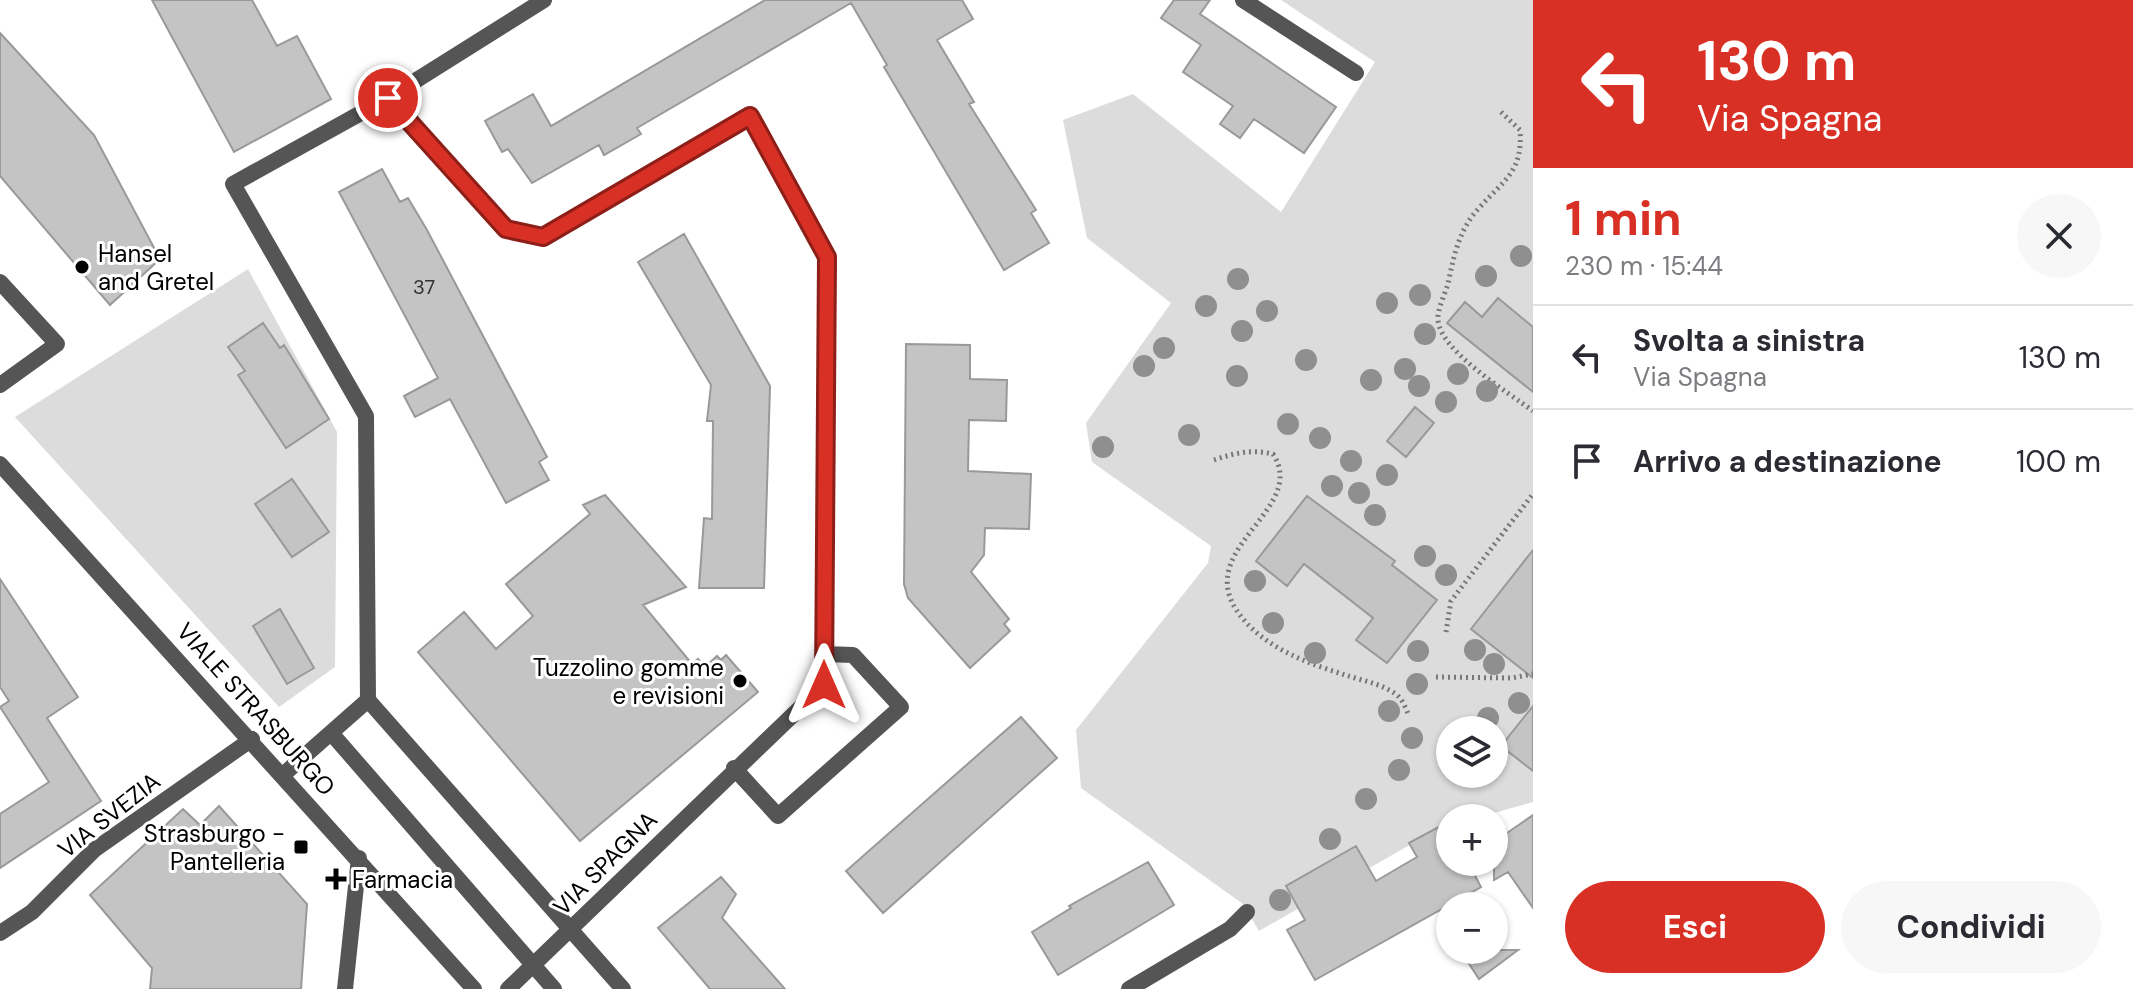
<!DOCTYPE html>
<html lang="it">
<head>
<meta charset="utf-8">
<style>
  :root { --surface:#fff; --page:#f7f7f7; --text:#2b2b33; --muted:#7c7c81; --line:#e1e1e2; --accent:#d93025 }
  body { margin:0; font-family:"DM Sans",sans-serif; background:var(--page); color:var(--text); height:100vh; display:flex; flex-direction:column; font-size:30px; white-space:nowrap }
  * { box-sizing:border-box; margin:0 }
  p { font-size:26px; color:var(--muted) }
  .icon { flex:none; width:44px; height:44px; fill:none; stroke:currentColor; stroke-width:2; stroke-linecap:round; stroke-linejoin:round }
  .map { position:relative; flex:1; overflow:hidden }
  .panel { display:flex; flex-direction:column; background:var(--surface); width:600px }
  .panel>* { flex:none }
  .hud { background:#d93025; color:#fff; overflow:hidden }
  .fabs { position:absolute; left:1436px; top:716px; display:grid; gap:16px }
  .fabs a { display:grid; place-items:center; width:72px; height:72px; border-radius:50%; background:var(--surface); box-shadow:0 2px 6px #0004; font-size:40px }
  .pin { position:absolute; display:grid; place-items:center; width:68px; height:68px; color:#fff; margin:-34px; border:4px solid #fff; border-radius:50%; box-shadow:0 2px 8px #0007 }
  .me { position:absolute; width:88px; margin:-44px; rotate:0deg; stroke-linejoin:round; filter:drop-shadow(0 0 6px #0008) }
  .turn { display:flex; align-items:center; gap:28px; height:168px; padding:0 32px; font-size:36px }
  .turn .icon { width:104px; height:104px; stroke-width:2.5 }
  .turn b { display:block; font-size:56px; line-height:68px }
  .round { display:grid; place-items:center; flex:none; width:84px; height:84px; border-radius:42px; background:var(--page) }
  .overview { display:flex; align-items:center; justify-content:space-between; height:136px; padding:0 32px }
  h1 { font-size:48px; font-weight:700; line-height:60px; color:var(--accent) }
  .cta { display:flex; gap:16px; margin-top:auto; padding:16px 32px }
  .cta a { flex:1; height:92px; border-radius:48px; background:var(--accent); color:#fff; font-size:32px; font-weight:700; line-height:92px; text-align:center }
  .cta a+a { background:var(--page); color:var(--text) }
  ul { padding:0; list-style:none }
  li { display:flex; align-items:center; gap:24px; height:104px; padding:0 32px; border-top:2px solid var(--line) }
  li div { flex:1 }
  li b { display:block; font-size:30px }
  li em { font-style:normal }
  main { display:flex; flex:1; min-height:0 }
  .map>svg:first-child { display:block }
  .green { fill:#dcdcdc; fill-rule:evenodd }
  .building { fill:#c4c4c4; stroke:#999; stroke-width:2 }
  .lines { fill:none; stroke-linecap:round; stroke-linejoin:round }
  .path { stroke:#777; stroke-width:5; stroke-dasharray:2 4; stroke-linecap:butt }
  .minor { stroke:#555; stroke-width:16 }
  .tertiary { stroke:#555; stroke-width:16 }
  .tree { fill:#8f8f8f }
  .route-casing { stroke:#8d1f18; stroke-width:20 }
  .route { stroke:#d93025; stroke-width:14 }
  .poi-dot { fill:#000; stroke:#fff; stroke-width:3 }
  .labels { text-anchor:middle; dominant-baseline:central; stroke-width:6; stroke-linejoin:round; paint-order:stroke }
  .number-label { font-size:20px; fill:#313131 }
  .poi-label { font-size:24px; fill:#000; stroke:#fff; text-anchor:start }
  .street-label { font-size:24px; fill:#000; stroke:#fff }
</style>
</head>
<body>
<main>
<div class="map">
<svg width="1533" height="989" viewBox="0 0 1533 989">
  <rect width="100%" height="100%" fill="#fff"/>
  <path class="green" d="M1281 0H1533V802L1476 818H1450V822L1259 931 1243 904 1081 788 1076 730 1208 563 1211 546 1092 462 1086 423 1171 303 1087 238 1063 120 1133 94 1281 212 1375 62ZM1450 730H1494V774H1450Z
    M248 269 337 432 335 667 279 707 15 417Z"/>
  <path class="building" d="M152 0H252L277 46 297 36 331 99 234 152Z
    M765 0H962L973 19 937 40 974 102 969 104 1036 210 1031 213 1049 243 1004 270 884 67 887 65 851 3 637 128 641 134 604 155 599 145 532 183 508 149 502 152 485 121 533 94 551 126Z
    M1174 0H1210L1200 14 1336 107 1304 153 1254 119 1240 138 1220 124 1233 106 1183 72 1201 45 1161 18Z
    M0 33 94 135 160 259 110 305 0 176Z
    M382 169 400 202 408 198 427 230 547 457 539 462 549 480 506 503 450 399 415 417 404 396 438 378 339 192Z
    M684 234 770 386 764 588H699L704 518 712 519 713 421H707L711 385 638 262Z
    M1498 298 1533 327V392L1447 323 1465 302 1482 317Z
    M263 323 280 348 284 345 329 419 286 448 238 375 245 371 228 347Z
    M906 344 970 345V379L1007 380 1006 421 969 420 968 471 1031 474 1029 529 985 528 984 555 971 572 1009 619 1004 624 1010 631 970 668 908 598 904 584Z
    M1415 407 1434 423 1406 457 1387 441Z
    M292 479 329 532 292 557 255 504Z
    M605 495 686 587 643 605 692 664 698 659 705 667 717 656 721 660 726 655 758 692 580 841 418 652 464 612 496 649 533 616 506 584 590 514 583 505Z
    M1307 496 1395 561 1392 565 1437 600 1387 663 1356 640 1373 618 1304 564 1287 586 1256 561Z
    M1533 550V678L1471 629Z
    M0 579 78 697 47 718 101 801 0 868V814L49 782 0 707 9 701 0 687Z
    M280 609 314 668 287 684 253 626Z
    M1533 706V771L1501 746Z
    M1021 717 1057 758 883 913 846 871Z
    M219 806 307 904 301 989H150L152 968 90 895 183 809 200 825Z
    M1533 815V908L1508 872 1494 880V842Z
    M1446 823 1450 829V862H1468L1481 887 1315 980 1287 930 1305 920 1286 886 1356 846 1376 881 1417 857 1409 843Z
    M1148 862 1174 905 1058 975 1032 932 1071 908 1069 906Z
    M721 877 736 894 722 918 785 989H710L658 928Z
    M1460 950H1518L1479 979Z"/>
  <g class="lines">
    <path class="path" d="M1501 112 1520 130C1523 171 1505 179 1480 207 1460 228 1455 251 1449 279 1447 291 1437 308 1438 320 1440 351 1509 393 1533 411
      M1214 460C1234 453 1252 449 1273 454 1308 508 1200 545 1234 606 1258 647 1309 664 1352 677 1368 682 1384 685 1397 695 1403 700 1406 709 1409 716
      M1446 632 1451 601 1533 494
      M1436 677 1512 678 1533 674"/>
    <path class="minor" d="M1243 0 1356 73
      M388 98 506 229 543 237 750 116 827 257 824 685 508 989
      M0 282 57 344 0 385
      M368 700 623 989
      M332 734 554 989
      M734 768 778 816 901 707 853 655 824 654
      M284 774 368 700 366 416 233 184 388 98 544 0
      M0 933 32 912 94 850 252 739
      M345 989 359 858
      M1129 989 1230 929 1247 912"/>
    <path class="tertiary" d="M0 464 474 989"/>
  </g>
  <g class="tree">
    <circle cx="1521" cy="256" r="11"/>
    <circle cx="1486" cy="276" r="11"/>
    <circle cx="1238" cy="279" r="11"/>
    <circle cx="1420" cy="295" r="11"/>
    <circle cx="1387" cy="303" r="11"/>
    <circle cx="1206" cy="306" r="11"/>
    <circle cx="1267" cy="311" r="11"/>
    <circle cx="1242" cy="331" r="11"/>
    <circle cx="1425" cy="334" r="11"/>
    <circle cx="1164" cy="348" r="11"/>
    <circle cx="1306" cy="360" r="11"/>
    <circle cx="1144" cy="366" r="11"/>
    <circle cx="1405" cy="369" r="11"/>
    <circle cx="1458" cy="374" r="11"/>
    <circle cx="1237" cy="376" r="11"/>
    <circle cx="1371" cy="380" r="11"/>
    <circle cx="1419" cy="386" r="11"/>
    <circle cx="1487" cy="391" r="11"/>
    <circle cx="1446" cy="402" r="11"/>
    <circle cx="1288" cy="424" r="11"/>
    <circle cx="1189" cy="435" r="11"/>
    <circle cx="1320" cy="438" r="11"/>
    <circle cx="1103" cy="447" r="11"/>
    <circle cx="1351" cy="461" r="11"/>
    <circle cx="1387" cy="475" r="11"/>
    <circle cx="1332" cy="486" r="11"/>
    <circle cx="1359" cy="493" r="11"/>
    <circle cx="1375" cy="515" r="11"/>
    <circle cx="1425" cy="556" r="11"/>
    <circle cx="1446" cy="575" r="11"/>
    <circle cx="1255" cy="581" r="11"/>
    <circle cx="1273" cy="623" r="11"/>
    <circle cx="1475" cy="650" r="11"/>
    <circle cx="1418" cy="651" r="11"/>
    <circle cx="1315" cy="653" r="11"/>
    <circle cx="1494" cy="664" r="11"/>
    <circle cx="1417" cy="684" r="11"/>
    <circle cx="1519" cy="703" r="11"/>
    <circle cx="1389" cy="711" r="11"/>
    <circle cx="1488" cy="718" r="11"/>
    <circle cx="1412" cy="738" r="11"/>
    <circle cx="1399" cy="770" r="11"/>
    <circle cx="1366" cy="799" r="11"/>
    <circle cx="1330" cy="839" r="11"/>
    <circle cx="1280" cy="900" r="11"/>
  </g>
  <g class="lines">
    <defs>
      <path id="route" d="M388 98 506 229 543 237 750 116 827 257 824 685"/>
    </defs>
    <use href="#route" class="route-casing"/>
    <use href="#route" class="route"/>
  </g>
  <g class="poi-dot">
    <circle cx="82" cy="267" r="8"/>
    <circle cx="740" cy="681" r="8"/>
    <rect x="293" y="839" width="16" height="16" rx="4"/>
    <path d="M332 867h8v8h8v8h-8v8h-8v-8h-8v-8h8z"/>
  </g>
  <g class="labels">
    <g class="number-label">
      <text x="424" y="287">37</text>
    </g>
    <g class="poi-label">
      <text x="98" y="253">Hansel<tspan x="98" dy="28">and Gretel</tspan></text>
      <text x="724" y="667" text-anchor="end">Tuzzolino gomme<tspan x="724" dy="28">e revisioni</tspan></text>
      <text x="285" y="833" text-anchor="end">Strasburgo -<tspan x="285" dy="28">Pantelleria</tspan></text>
      <text x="352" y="879">Farmacia</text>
    </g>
    <g class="street-label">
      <text transform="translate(256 709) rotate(48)">VIALE STRASBURGO</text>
      <text transform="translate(109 815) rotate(-38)">VIA SVEZIA</text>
      <text transform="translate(605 863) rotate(-45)">VIA SPAGNA</text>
    </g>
  </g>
</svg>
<div class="fabs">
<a><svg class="icon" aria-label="layers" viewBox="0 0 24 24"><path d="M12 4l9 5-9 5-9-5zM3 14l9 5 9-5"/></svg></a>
<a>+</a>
<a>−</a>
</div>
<div class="pin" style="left:388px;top:98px;background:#d93025"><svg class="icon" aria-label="arrive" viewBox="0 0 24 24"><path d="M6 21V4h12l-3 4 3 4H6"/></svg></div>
<svg class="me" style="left:824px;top:685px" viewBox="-20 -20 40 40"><path d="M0-17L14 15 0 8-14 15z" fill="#d93025" stroke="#fff" stroke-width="4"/></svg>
</div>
<section class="panel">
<div class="hud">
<div class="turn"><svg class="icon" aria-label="left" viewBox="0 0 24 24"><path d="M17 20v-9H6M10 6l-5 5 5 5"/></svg><div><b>130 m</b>Via Spagna</div></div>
</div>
<div class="overview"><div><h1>1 min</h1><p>230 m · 15:44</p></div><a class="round"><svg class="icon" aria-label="close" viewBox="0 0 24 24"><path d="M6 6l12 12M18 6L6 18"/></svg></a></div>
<ul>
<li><svg class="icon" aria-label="left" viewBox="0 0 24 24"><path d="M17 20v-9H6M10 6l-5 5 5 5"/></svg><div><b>Svolta a sinistra</b><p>Via Spagna</p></div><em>130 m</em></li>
<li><svg class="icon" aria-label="arrive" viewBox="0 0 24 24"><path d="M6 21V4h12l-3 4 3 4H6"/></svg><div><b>Arrivo a destinazione</b></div><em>100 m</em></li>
</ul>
<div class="cta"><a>Esci</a><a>Condividi</a></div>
</section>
</main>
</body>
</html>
